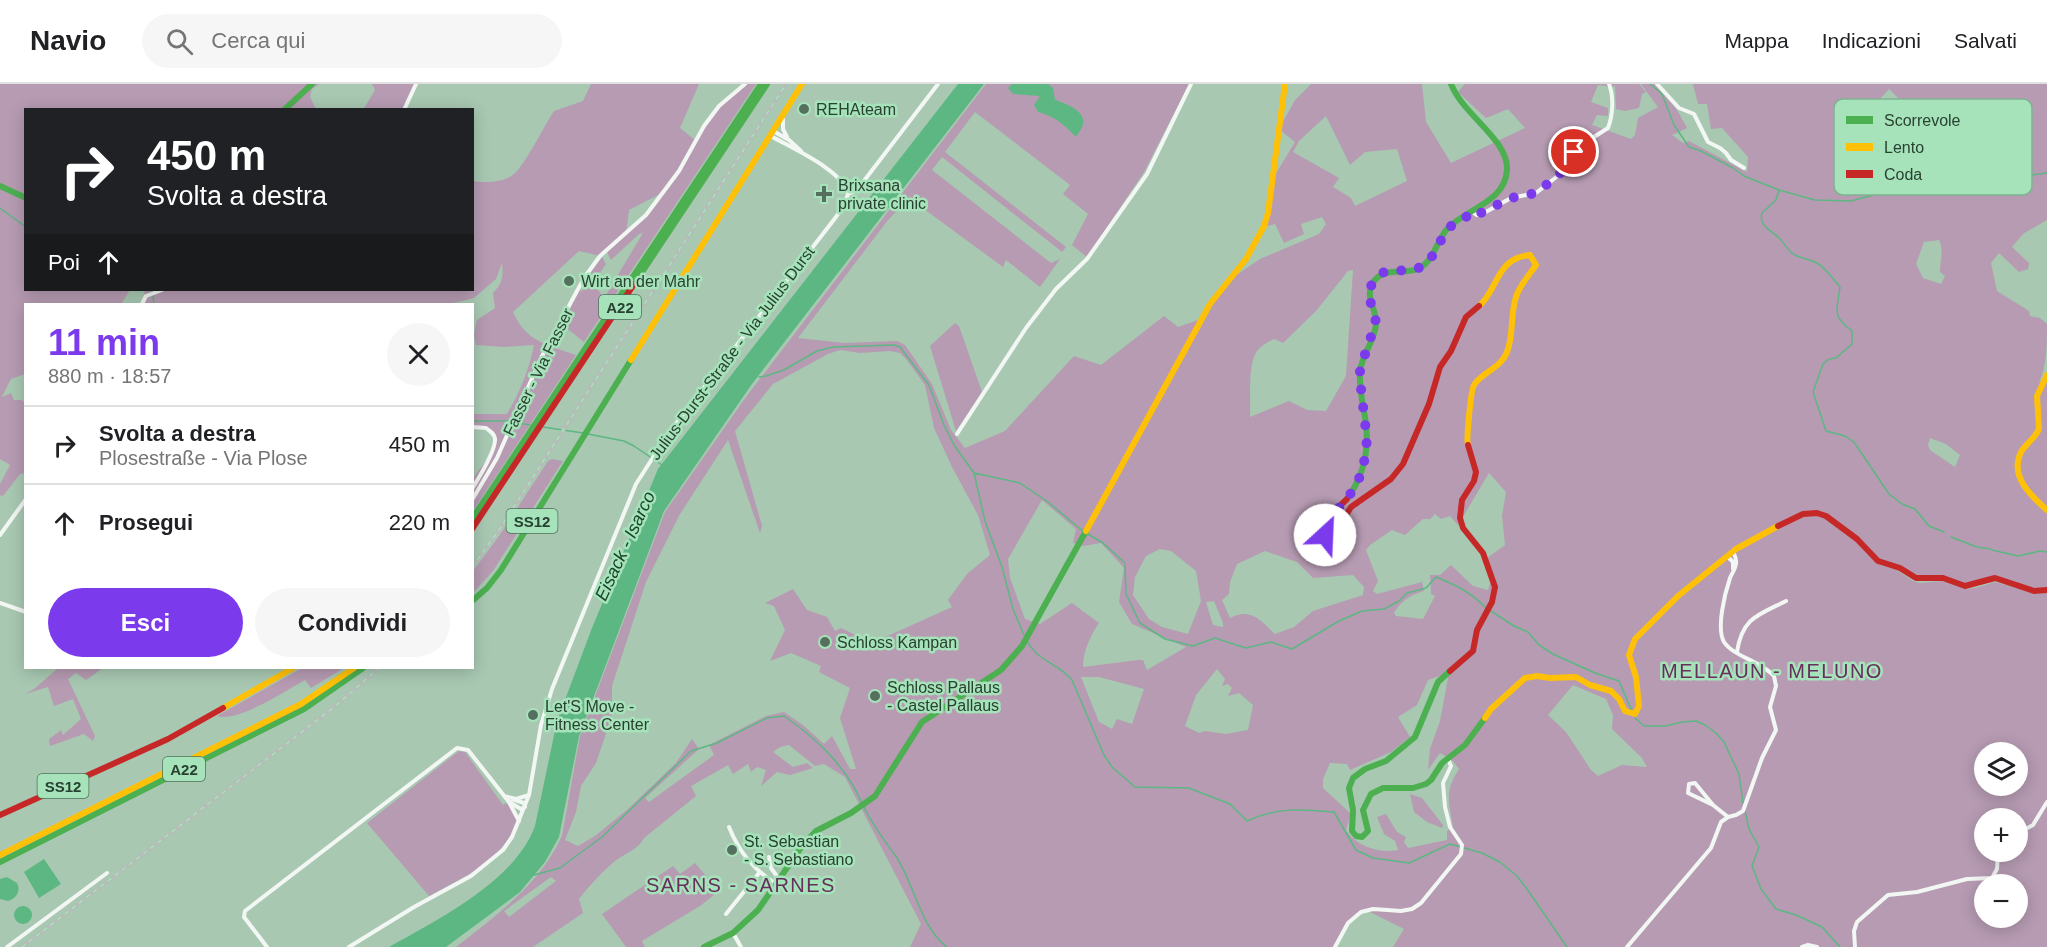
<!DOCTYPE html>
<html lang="it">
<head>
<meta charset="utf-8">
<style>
  :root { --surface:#fff; --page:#f6f6f6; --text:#202124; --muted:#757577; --line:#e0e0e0; --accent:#7c3aed }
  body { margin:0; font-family:Arial,sans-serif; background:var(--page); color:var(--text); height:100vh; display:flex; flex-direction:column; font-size:22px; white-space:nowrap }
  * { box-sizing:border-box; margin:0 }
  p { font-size:20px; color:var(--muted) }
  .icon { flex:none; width:33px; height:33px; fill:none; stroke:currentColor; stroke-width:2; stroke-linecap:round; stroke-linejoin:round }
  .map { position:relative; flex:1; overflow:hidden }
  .panel { position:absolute; left:24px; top:219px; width:450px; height:366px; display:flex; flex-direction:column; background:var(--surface); border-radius:0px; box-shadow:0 3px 15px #0003 }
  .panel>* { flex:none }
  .guide { position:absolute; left:24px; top:24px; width:450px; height:183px; border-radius:0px; box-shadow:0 3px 15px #0003; background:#202124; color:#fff; overflow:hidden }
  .buttons { position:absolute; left:1974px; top:658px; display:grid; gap:12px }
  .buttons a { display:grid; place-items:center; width:54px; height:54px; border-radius:50%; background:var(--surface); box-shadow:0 3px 15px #0003; font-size:30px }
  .pin { position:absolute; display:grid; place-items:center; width:51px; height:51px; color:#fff; margin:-26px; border:3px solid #fff; border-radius:50%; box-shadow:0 2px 6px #0007 }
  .me { position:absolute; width:66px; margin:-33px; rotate:25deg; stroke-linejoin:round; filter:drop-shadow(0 0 4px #0008) }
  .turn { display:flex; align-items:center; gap:21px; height:126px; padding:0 24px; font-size:27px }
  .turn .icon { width:78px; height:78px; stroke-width:2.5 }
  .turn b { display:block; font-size:42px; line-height:51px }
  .then { display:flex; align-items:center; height:57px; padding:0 24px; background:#0003; gap:12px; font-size:22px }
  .round { display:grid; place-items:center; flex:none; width:63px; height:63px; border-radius:32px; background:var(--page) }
  .overview { display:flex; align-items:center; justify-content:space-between; height:102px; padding:0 24px }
  h1 { font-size:36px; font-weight:700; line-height:45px; color:var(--accent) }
  .cta { display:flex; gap:12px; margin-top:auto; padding:12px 24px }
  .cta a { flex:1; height:69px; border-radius:36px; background:var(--accent); color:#fff; font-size:24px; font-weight:700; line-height:69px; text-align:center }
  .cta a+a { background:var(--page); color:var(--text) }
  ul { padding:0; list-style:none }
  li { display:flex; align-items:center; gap:18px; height:78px; padding:0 24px; border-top:2px solid var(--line) }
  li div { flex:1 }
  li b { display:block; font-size:22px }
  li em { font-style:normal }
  header { display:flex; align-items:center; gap:36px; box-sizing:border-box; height:84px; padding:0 30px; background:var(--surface); border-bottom:2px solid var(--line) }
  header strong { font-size:28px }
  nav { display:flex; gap:33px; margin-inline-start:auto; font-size:21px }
  .search { width:420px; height:54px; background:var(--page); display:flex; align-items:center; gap:15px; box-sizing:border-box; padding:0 21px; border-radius:33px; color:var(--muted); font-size:22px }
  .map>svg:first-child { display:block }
  .green { fill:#b69bb2; fill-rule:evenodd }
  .water { fill:#5cb783 }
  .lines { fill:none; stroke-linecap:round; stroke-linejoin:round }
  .stream { stroke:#5cb783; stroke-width:1.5 }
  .street { stroke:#f2f7f3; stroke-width:4 }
  .fast { stroke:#4caf50; stroke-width:6 }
  .slow { stroke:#ffc107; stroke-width:6 }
  .jam { stroke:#c62828; stroke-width:6 }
  .rail-casing { stroke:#b4bdb7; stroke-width:4 }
  .rail { stroke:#a6e3ba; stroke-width:1.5; stroke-dasharray:4.5; stroke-linecap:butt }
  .route { stroke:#7c3aed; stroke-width:10; stroke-dasharray:0 18 }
  .poi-dot { fill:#55705e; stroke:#a6e3ba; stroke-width:2 }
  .labels { text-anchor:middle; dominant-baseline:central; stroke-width:5; stroke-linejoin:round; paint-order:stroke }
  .shield { fill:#a6e3ba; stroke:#4e7259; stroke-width:1.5 }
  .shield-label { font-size:15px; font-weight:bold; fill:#284130 }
  .poi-label { font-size:16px; fill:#284130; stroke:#a6e3ba; text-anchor:start }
  .street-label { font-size:16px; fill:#284130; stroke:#a6e3ba }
  .water-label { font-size:18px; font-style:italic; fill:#17452a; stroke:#a6e3ba }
  .quarter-label { font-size:20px; letter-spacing:1.5px; fill:#662f5c; stroke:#a6e3ba }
  .key { fill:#a6e3ba; stroke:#80b291; stroke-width:1.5 }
  .key-label { font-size:16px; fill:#284130 }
</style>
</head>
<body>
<header>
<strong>Navio</strong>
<div class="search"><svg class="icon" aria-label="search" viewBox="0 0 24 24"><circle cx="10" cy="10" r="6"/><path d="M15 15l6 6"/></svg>Cerca qui</div>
<nav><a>Mappa</a><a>Indicazioni</a><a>Salvati</a></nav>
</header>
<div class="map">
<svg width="2047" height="863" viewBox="0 0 2047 863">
  <rect width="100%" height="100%" fill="#a8c8b2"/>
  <path class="green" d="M0 0H319L312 5 310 13 316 25 26 26V206H130L121 220H26L25 290 11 295 2 313 11 309 14 316H21L25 318V389L20 390 3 412 0 411V400L10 381 0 375Z
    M372 0H416L404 25 363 26 375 6Z
    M591 0H699L680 44 695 56 719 22 745 0H756L584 258 560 239 579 204 582 208 586 194 602 173 606 180 593 199 604 214 643 149 639 150 611 176 607 168 600 172 579 167 513 228C526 258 548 261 576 271L473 427V394L489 373 495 355 486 344 473 343V330H507C520 308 529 286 534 261L504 263 476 261 474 251 477 236 495 224 493 209C503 199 503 192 502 179L496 195 474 214 449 220H142L145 214 144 206H472L473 97C486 99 507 99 517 87 529 73 543 44 554 27L583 17ZM662 109 646 131 626 150 629 126Z
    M986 0H1189L1144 88 1087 173 1072 161 1088 130 1063 110 1070 101 975 28 945 68 1066 163 1062 168 942 73 932 86 1051 179 1060 175 1040 203 1006 176 1003 183 909 114 888 136 798 254 844 259 897 257 905 261 932 300 951 346 965 364 1005 347 1074 272 1101 281 1164 232 1178 243 1201 235 1229 196 1260 175 1319 150 1326 140 1322 133 1301 140 1304 150 1284 159 1275 140 1267 142 1269 101 1295 58 1279 45 1295 16 1311 0H1422L1426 38 1451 79 1525 44 1508 25 1486 34 1458 8 1465 0H1639L1646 8 1642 10 1639 24 1625 27 1616 25 1615 2 1609 4 1606 2 1598 1 1591 18 1608 24V32L1597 31 1592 41 1631 55 1635 51 1638 34 1658 23 1641 0H1655L1677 26 1687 44 1672 51 1683 59 1689 57 1747 88 1748 73 1722 44 1711 45 1707 20H1698L1693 0H2047V136L2023 150 2012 163 2029 179 2028 185 2019 188 1999 169 1991 179 1997 207 2029 227 2030 232 2040 234 2047 240C2047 260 2047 281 2039 299L2047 290V504L2036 505 1992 492 1968 500 1917 491 1882 476 1880 481 1897 486 1913 497 1920 499 1943 497 1965 505 1975 504 1995 498 2038 510 2047 508V863H1393L1404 845 1366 826 1348 839 1335 863H910L921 840 845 693 824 680 815 682 789 661 780 663 773 668 793 683 807 679 813 684 790 691 777 688 761 702 766 686 757 683 751 688 748 680 733 690 728 681 691 702 696 712 644 754C639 765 624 770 615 777 601 789 590 801 579 815L583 829 533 863H456C497 831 539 801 562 752L580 652 665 428 746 313ZM1889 5 1908 24 1902 28C1893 27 1887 21 1877 18ZM1326 32 1350 81 1365 68 1397 65 1407 97 1355 122 1351 114 1333 103 1339 94 1293 68 1299 57ZM1939 156C1944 166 1940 177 1940 188L1945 192 1941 200 1923 194 1916 180 1924 158ZM1353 186 1346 292 1326 327 1307 326 1289 317 1250 333C1251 317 1247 278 1258 266 1262 261 1268 258 1274 255L1283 259 1316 227 1348 187ZM840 266 860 269 890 267 900 269 906 275 925 301 934 344 952 383 978 431 990 471 967 490 948 516 952 523 872 559 841 544 835 547 827 533 807 526 793 505 765 519 774 522 785 546 770 577 791 569 821 582 819 588 850 604 840 634 856 685H850L832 652 824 660 803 641 784 628 766 632 709 661 714 671 649 718 645 714 699 665 692 655 676 679 628 725 595 752 578 762 565 756 576 728 581 702 596 679 612 632V602L646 498 680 430 728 356 760 449 762 442 735 347 773 300 828 270ZM1930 354 1946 360 1960 371 1955 383 1930 366 1928 361ZM1489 389 1506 408 1502 432 1505 461 1483 477 1491 496 1488 506 1473 502 1451 481 1440 491H1430L1431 510 1435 512 1423 535 1396 532 1394 529C1401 516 1411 511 1424 507L1422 498 1377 510 1373 507 1378 497 1366 466 1370 461 1392 446 1405 451 1423 435H1430L1435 430 1441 435 1450 432 1458 441ZM1042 416 1076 445 1073 459 1083 462 1101 459 1124 484 1119 518 1132 540 1186 563 1147 586 1143 576H1138L1083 583C1083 568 1090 552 1099 539L1072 519 1040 540 1025 535 1010 494 1008 475ZM1160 465 1171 467 1196 487 1201 517 1188 550 1162 543 1149 535 1133 511 1135 493 1146 472ZM1265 467 1297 478 1313 494 1353 491 1364 503 1363 511 1313 527 1294 543 1275 550C1261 537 1251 523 1230 534L1222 516 1229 510 1230 498 1237 480ZM1214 517 1223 539V543L1213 541 1206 518ZM1217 585 1225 595 1222 602 1228 600 1232 604 1228 612 1239 609 1253 621 1248 646 1226 650 1205 647 1199 649 1185 642 1196 611ZM1449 589 1440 637 1430 665 1428 686 1440 669 1453 677 1459 685C1444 708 1449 718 1453 743L1447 747V756L1408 764 1404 758 1406 753 1397 748 1386 730 1377 733 1384 750 1395 757 1398 766C1379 770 1356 762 1346 746L1351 730 1323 704V695L1330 679 1347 680 1350 686 1391 668 1410 653 1398 633 1417 621 1428 596ZM1081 593H1099L1144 605 1132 640 1117 635 1112 645 1099 638ZM1573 601 1606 615 1613 631 1612 645 1642 674 1647 683 1622 681 1598 692 1591 686 1566 648 1548 631ZM1984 669H2018V702H1984ZM1984 735H2018V768H1984ZM551 793 556 797 509 833 504 827ZM1984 801H2018V834H1984Z
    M955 239 959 242 982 308 956 347 930 262Z
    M552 375 563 377 493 487 473 509V487L499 452 548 377Z
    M58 584H103L86 596 76 589 68 595 95 652 93 657 84 650 50 662 49 655 61 646 63 651 81 635 73 615 54 622 48 603 25 610 34 605Z
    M302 584H344L311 604 305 596C287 606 237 639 217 632Z
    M459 667 465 668 503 721 506 719 513 726 517 739C502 776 463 794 429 812L367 739Z
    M1410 710 1422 714 1443 741 1442 744 1427 738 1414 728Z
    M695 779 719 807 700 822 642 857 645 863H626L602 830 673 782 680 790Z"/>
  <path class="water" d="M958 0H984L752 300 664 427 579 652 559 753 545 778 520 808 446 863H389C439 835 515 797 535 742L557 637 592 544 658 385Z
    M1012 0H1048L1053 4 1055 16C1065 19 1086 27 1083 40 1082 45 1078 49 1076 53 1066 42 1053 31 1038 28L1034 21 1040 12 1013 10 1008 4Z
    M44 775 61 800 39 814 24 788Z
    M7 793 17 799C21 807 17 814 8 817L0 815V795Z
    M14 831a9 9 0 1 1 18 0a9 9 0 1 1-18 0Z"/>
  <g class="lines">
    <path class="stream" d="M1650 0 1662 10 1674 41 1689 63 1701 67 1733 84 1744 92 1779 106 1815 116 1851 117 1921 98 1941 89 1966 88 2009 94 2047 89
      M1779 106 1776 116 1762 129C1758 142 1772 147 1779 154 1785 159 1787 167 1795 171 1802 175 1810 175 1817 179 1826 184 1833 195 1840 203 1837 227 1831 231 1852 247V260L1836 274 1829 275 1823 280 1813 308 1826 347 1845 352 1854 358 1889 410 1902 420 1915 425 1929 442 1944 448
      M0 124 26 143
      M152 206 154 220
      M759 293 766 292 784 286 817 267 833 263 894 261 900 263 929 301 944 341 954 361 974 389 985 437 1002 483 1013 525 1024 551
      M472 337H508L530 341
      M543 343 583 349
      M588 350 624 357 634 362 662 381
      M974 389 1020 399 1048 418 1084 448
      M1088 450 1103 459 1125 479
      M1951 453 1977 463 1991 465
      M1992 466 2018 472 2040 467 2047 468
      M1125 481 1126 510 1140 539 1165 555 1193 562 1215 554 1246 564 1271 558 1292 565 1339 537 1362 527 1384 525 1399 517 1407 509 1426 504 1436 493C1456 501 1472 509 1487 525
      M1491 527 1514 542 1528 548 1539 561 1553 570 1595 589 1619 597 1632 627
      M1028 558C1037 577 1060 580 1072 596L1104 671 1112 683 1135 703 1189 704 1230 720 1247 737C1277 723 1301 725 1334 728L1356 766 1373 774 1409 779 1450 760 1482 769 1500 778 1517 792 1527 805 1567 863
      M1635 634 1644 642H1665L1682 638 1696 637 1705 641 1716 649 1724 658 1739 690 1743 719
      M864 723C873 742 885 757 897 774 914 800 921 844 947 863
      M1745 727 1749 745 1759 763 1752 782 1761 805 1776 825 1796 831 1822 843 1840 863
      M534 791 560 784 602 753 691 667 717 659 767 634 784 632C817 655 845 681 862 719"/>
    <path class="street" d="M1657 0 1679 24 1694 30 1708 58 1720 64 1726 69 1731 76 1744 84
      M404 26 416 0
      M783 35V45L787 53
      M773 47 789 56 801 67
      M771 52C791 64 843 86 848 110
      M848 110 857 106 938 0
      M1474 129 1477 131 1484 129 1511 114 1536 109 1559 91 1580 62 1608 44C1613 31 1614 13 1609 0
      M142 220 146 212 162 206
      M472 343 486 344C490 347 495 350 495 355 496 367 478 395 472 405
      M957 350 1026 244 1056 205 1087 175 1147 90 1191 0
      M472 416 497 374 541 274 584 194 600 172 646 131 679 87 704 42 719 22 745 0
      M0 451 26 415
      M1727 472 1733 478V485
      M0 519 26 528
      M1737 568C1742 534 1758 531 1786 517
      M504 712 516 715 529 711
      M512 715 524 719 525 722
      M510 720 519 737
      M1713 721 1695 699 1689 700 1688 709 1713 721 1728 733
      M729 743C739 768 753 785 776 800
      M2018 749 2033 741 2047 718
      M769 773 771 784 779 795
      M726 830 759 789
      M733 849 741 863
      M7 863 107 789
      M267 863 244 833 245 827 457 664 468 666 509 718 521 725 525 723
      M349 863 414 823 471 792 503 766 512 753 529 711 541 641 552 605 636 400 668 350 836 133 845 119 848 110
      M1335 863 1348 839 1361 828 1373 825 1401 827 1412 825 1421 819 1461 770 1462 761 1450 743 1445 723 1443 699 1451 682 1448 675
      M1627 863 1711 764 1721 738 1728 733 1736 731 1743 727 1762 674 1776 646 1770 623 1776 602 1774 592C1762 578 1733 572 1724 558 1716 544 1725 509 1730 494 1732 489 1737 483 1736 477 1736 473 1735 472 1733 468
      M1802 863 1808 861 1817 863
      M1855 863 1854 847 1857 838 1888 811 1917 808 1967 795 1992 794 1997 785 1998 768"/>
    <path class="fast" d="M284 26 312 0
      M0 102 26 114
      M634 200 767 0
      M1347 415C1365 390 1370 362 1365 333 1362 318 1359 302 1360 287 1362 270 1375 257 1376 240 1377 226 1365 213 1372 200 1382 182 1402 191 1418 185 1434 177 1436 158 1447 145 1465 125 1505 119 1507 86 1509 56 1463 31 1451 0
      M472 435 761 0
      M472 517 487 504 501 486 631 276
      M1450 587 1438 598 1415 653 1386 677 1365 685 1353 694 1349 704 1353 726 1352 747 1356 752 1362 753 1368 747 1363 726 1371 710 1383 704H1413L1426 700 1431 696 1442 679 1465 661 1485 634
      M0 778 304 625 363 584
      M704 863 733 849 758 826 802 762 816 747 851 729 875 712 922 638 1001 586 1022 562 1086 447"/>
    <path class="slow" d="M631 276 802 0
      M2047 291 2037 312 2039 345C2035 354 2026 360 2021 368 2009 392 2031 412 2047 426
      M1468 361C1466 356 1471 305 1474 301 1481 289 1501 284 1507 268 1514 251 1510 230 1516 213 1519 202 1530 190 1536 181L1530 171C1496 174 1498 206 1479 222
      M1086 447 1210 220 1246 175 1264 142 1268 129 1285 0
      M223 624 293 584
      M1485 634 1491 625 1525 594 1537 592 1550 594 1576 593 1590 601 1611 607 1619 615 1625 627 1635 630 1639 622 1636 593 1629 571 1635 555 1678 512 1736 465 1778 442
      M0 771 301 620 354 584"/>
    <path class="jam" d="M1347 415 1326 435 1321 446 1325 451H1334L1351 423 1391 395 1403 380 1429 320 1440 283 1451 267 1466 233 1479 222
      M1778 442 1803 430 1817 429 1826 432 1857 455 1878 477 1900 484 1916 494H1943L1965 502 1995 494 2034 507 2047 506
      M472 445 634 200
      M1450 587 1473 567 1477 546 1492 518 1495 503 1483 469 1463 444 1460 434 1462 416 1474 397 1476 388 1468 361
      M0 731 168 655 223 624"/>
    <defs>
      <path id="rail" d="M472 483 499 446 786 0
        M22 863 333 624 379 584"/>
    </defs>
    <use href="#rail" class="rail-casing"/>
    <use href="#rail" class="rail"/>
  </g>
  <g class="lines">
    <path class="route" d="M1325 451 1321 446 1323 439 1342 421 1354 405 1363 386 1367 356 1360 296V285L1376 238 1370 216V203L1382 189 1389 187 1414 186 1423 182 1431 174 1448 144 1474 128 1477 131 1511 114 1536 109 1559 91 1574 68"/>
  </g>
  <g class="poi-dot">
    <circle cx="804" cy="25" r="6"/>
    <path d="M821 101h6v6h6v6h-6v6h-6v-6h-6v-6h6z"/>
    <circle cx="569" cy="197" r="6"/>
    <circle cx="825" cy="558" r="6"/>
    <circle cx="875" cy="612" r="6"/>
    <circle cx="533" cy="631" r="6"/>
    <circle cx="732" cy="766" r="6"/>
  </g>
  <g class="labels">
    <g class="shield">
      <rect x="599" y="211" width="42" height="24" rx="4.5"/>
      <rect x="506.5" y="425" width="51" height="24" rx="4.5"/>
      <rect x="163" y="673" width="42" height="24" rx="4.5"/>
      <rect x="37.5" y="690" width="51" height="24" rx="4.5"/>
    </g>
    <g class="shield-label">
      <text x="620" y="223">A22</text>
      <text x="532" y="437">SS12</text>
      <text x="184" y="685">A22</text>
      <text x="63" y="702">SS12</text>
    </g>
    <g class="poi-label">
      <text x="816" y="25">REHAteam</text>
      <text x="838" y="101">Brixsana<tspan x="838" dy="18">private clinic</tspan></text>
      <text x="581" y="197">Wirt an der Mahr</text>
      <text x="837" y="558">Schloss Kampan</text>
      <text x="887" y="603">Schloss Pallaus<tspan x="887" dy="18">- Castel Pallaus</tspan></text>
      <text x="545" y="622">Let'S Move -<tspan x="545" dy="18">Fitness Center</tspan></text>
      <text x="744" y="757">St. Sebastian<tspan x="744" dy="18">- S. Sebastiano</tspan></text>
    </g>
    <g class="street-label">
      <text transform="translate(732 269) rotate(-53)">Julius-Durst-Straße - Via Julius Durst</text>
      <text transform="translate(538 288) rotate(-64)">Fasser - Via Fasser</text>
    </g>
    <g class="water-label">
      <text transform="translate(625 462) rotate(-65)">Eisack - Isarco</text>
    </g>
    <g class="quarter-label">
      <text x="1772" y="587">MELLAUN - MELUNO</text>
      <text x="741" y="801">SARNS - SARNES</text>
    </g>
  </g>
  <rect x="1834" y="15" width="198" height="96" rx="9" class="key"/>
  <rect x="1846" y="32" width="27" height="8" fill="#4caf50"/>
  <rect x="1846" y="59" width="27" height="8" fill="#ffc107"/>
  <rect x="1846" y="86" width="27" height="8" fill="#c62828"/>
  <g class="key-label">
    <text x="1884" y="42">Scorrevole</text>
    <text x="1884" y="69">Lento</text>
    <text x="1884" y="96">Coda</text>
  </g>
</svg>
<div class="buttons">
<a><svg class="icon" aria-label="layers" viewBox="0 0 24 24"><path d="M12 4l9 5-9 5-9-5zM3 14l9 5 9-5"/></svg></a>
<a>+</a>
<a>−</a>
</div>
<div class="pin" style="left:1574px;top:68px;background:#d93025"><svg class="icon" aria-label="arrive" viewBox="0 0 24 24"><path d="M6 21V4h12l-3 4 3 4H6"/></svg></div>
<svg class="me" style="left:1325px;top:451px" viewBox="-20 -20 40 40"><circle r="19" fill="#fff"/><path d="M0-13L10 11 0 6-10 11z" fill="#7c3aed"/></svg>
<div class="guide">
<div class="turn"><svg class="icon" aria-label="right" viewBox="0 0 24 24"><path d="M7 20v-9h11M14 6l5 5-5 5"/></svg><div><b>450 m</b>Svolta a destra</div></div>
<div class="then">Poi<svg class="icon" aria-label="ahead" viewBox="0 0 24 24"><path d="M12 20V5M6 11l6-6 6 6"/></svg></div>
</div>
<section class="panel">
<div class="overview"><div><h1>11 min</h1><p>880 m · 18:57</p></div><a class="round"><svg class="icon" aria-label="close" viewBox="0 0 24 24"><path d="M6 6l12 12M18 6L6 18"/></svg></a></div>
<ul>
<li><svg class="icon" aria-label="right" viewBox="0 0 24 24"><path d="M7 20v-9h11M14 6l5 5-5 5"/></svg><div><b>Svolta a destra</b><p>Plosestraße - Via Plose</p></div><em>450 m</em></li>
<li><svg class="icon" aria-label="ahead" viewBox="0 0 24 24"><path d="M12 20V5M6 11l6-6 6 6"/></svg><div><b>Prosegui</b></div><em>220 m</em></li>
</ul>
<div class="cta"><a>Esci</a><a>Condividi</a></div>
</section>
</div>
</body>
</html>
